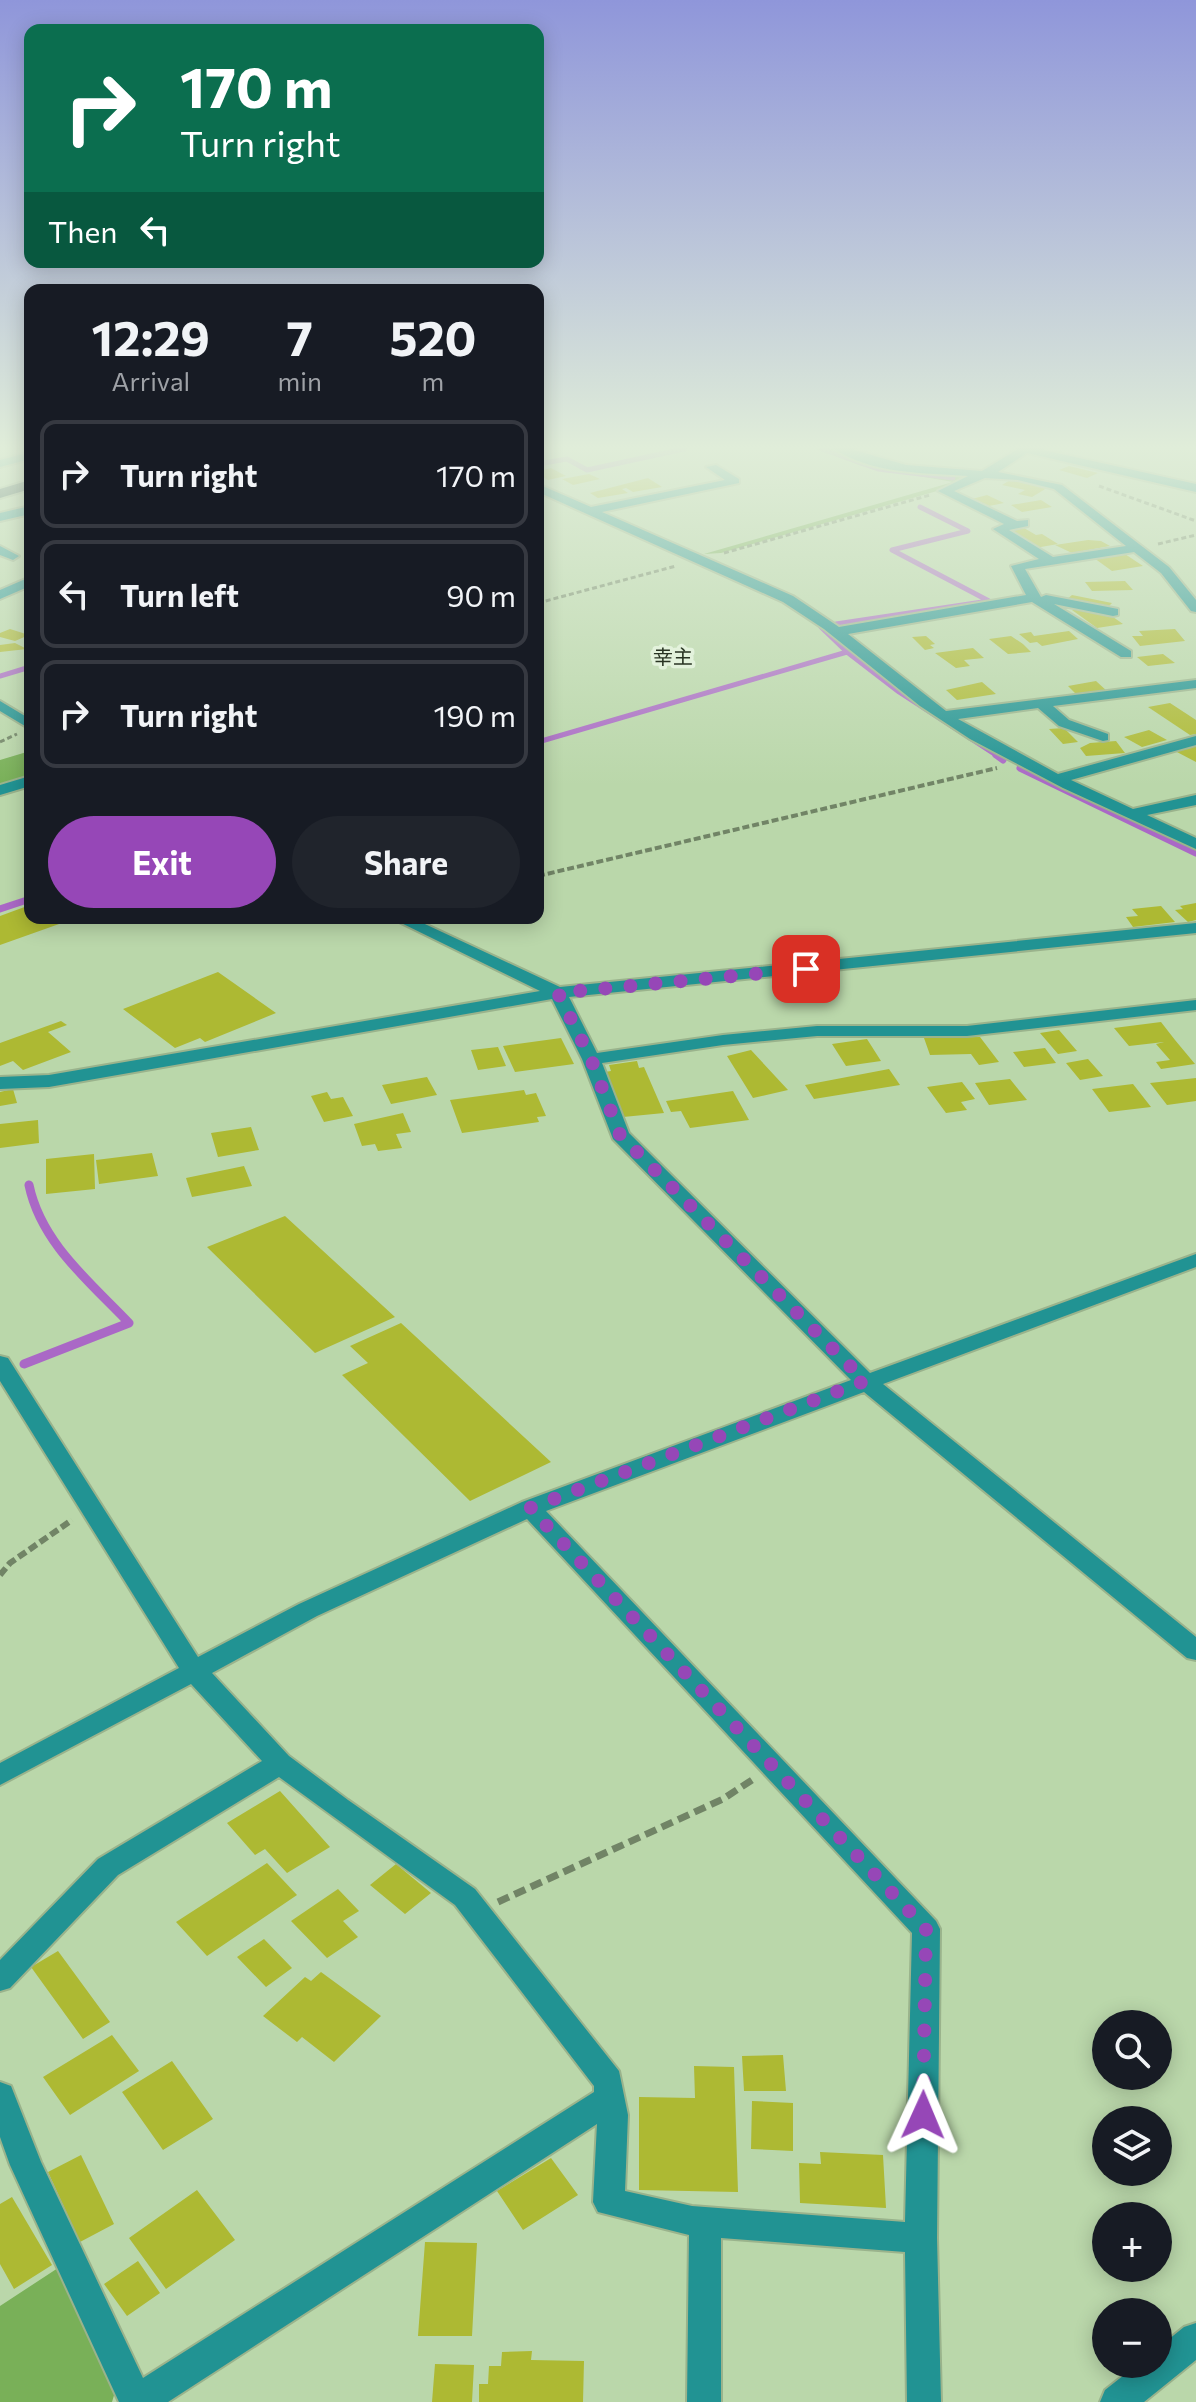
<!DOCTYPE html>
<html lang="en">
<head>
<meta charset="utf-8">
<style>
  :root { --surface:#171b24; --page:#20242c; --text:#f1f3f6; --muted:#9ea1a6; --line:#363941; --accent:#9647b7 }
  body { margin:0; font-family:Commissioner,"Noto Sans JP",sans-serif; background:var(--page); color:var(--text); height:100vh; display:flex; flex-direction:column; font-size:30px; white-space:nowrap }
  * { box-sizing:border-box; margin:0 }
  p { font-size:26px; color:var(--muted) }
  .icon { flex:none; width:44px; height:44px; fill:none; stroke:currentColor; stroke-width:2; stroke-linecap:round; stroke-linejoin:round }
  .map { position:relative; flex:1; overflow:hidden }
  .details { position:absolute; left:24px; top:284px; width:520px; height:640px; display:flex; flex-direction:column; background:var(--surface); border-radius:16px; box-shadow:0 4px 20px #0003 }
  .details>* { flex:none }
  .guide { position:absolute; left:24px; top:24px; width:520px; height:244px; border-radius:16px; box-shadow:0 4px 20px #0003; background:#0b6e4f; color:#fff; overflow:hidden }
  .fabs { position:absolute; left:1092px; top:2010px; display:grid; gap:16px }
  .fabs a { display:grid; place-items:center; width:80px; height:80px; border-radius:50%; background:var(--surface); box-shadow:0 4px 20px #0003; font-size:40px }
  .pin { position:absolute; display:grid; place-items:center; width:68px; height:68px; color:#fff; margin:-34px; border-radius:16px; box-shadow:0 4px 12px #0006 }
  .me { position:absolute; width:88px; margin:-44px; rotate:1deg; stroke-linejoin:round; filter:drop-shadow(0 0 6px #0008) }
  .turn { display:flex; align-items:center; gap:28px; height:168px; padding:0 24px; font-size:36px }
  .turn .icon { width:104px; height:104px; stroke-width:2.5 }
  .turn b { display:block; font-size:56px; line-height:68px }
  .then { display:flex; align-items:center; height:76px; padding:0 24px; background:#0003; gap:16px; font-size:30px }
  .eta { display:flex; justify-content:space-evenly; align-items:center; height:136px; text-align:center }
  .eta b { font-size:48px; font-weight:700; line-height:56px }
  .action { display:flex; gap:16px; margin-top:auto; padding:16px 24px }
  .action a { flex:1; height:92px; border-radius:48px; background:var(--accent); color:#fff; font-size:32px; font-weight:700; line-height:92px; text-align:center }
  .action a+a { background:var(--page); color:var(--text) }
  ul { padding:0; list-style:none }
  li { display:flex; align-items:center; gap:24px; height:108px; margin:0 16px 12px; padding:0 8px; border:4px solid var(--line); border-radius:16px }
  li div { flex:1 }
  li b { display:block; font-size:30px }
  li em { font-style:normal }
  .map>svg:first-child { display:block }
  .green { fill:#79b058 }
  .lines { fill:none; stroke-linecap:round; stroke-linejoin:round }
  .stream-far2 { stroke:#aa68c6; stroke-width:5 }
  .stream-far1 { stroke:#aa68c6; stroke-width:7 }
  .stream { stroke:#aa68c6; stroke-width:9 }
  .building { fill:#adb933 }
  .minor-casing { stroke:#9ab38c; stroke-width:4 }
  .highway-casing { stroke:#9ab38c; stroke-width:4 }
  .path-far3 { stroke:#718466; stroke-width:3; stroke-dasharray:5 3; stroke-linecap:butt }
  .path-far2 { stroke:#718466; stroke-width:4; stroke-dasharray:7 3; stroke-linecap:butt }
  .path-far1 { stroke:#718466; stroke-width:6; stroke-dasharray:9 4; stroke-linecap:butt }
  .path { stroke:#718466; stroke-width:7; stroke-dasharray:12 6; stroke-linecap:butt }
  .minor { fill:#219393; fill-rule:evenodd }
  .highway { fill:#103736; fill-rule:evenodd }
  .route { stroke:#9647b7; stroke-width:14; stroke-dasharray:0 25.2 }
  .labels { text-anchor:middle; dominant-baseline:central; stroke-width:7; stroke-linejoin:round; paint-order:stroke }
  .far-quarter-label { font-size:20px; fill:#283322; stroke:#e3f2dc }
</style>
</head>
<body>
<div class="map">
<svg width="1196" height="2402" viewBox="0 0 1196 2402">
  <rect width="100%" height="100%" fill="#bad7aa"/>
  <path class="green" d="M816 449H834L862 460 968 476 944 489 721 553 704 554 953 482 862 466Z
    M30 751V778L0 787V760Z
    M58 2268 115 2392 112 2402H0V2306Z"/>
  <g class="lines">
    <path class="stream-far2" d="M822 449 878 469 953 478
      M538 464 567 459 587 470 684 449
      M836 624 989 601 892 550 968 531 920 507
      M847 652 899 692 999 757
      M0 676 30 667
      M538 742 847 652 821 627"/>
    <path class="stream-far1" d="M996 755 1003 760
      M1020 768 1196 853
      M0 909 30 899"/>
    <path class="stream" d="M24 1364 129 1323C90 1282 41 1243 29 1185"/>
  </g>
  <path class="building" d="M1069 466 1098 473 1087 478 1059 470Z
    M551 468 566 476 548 480 538 474V471Z
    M589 474 600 479 573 485 562 479Z
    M648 478 662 487 633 492 626 488 622 489 628 493 598 498 590 493Z
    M1010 480 1047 488 1032 497 1018 494 1025 490 1002 485Z
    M987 495 1004 503 989 506 972 499Z
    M1041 500 1052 507 1022 512 1011 505Z
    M1024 528 1036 535 1042 534 1058 544 1035 548 1007 531Z
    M1088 540 1101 541 1110 546 1072 553 1055 545Z
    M1125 554 1143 566 1112 571 1094 558Z
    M1125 581 1133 590 1092 591 1085 582Z
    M1072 595 1112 603 1107 608 1066 600Z
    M1088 608 1106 612 1123 624 1097 628 1072 610Z
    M10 629 29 635 15 641 0 637V633Z
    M1175 629 1185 641 1140 646 1132 636H1143L1139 631Z
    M1069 631 1078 639 1042 646 1037 642 1030 643 1019 634 1031 632 1034 636Z
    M926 636 935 644 930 645 934 648 925 650 912 637Z
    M1011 636 1023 644 1031 652 1008 654 989 639Z
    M15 643 27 649 0 652V645Z
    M973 648 984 658 964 660 970 666 956 668 935 653Z
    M1163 654 1175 663 1148 666 1137 657Z
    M1096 681 1108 692 1078 696 1068 686Z
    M982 682 996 694 957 700 946 690Z
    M1170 703 1196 720V734L1190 735 1148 707Z
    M1064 728 1078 742 1063 744 1049 729Z
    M1149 730 1167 740 1142 747 1124 737Z
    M1116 741 1125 753 1086 756 1080 748 1090 743Z
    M1196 745V762L1175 751Z
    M1196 903V920L1188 922 1175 910 1183 909 1180 906Z
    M30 905V918H76L0 945V916Z
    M1161 906 1175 922 1133 927 1126 917 1138 916 1132 909Z
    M218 972 276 1013 205 1042 200 1038 175 1048 123 1009Z
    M61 1021 67 1025 48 1032 71 1052 23 1070 13 1061 0 1066V1043Z
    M1161 1022 1175 1040 1195 1064 1161 1069 1156 1062 1170 1060 1156 1044 1164 1042 1129 1046 1114 1028Z
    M1059 1030 1077 1051 1058 1054 1040 1033Z
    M980 1037 999 1062 979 1065 971 1054 930 1055 924 1038Z
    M561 1038 574 1064 515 1072 503 1046Z
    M867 1039 881 1061 846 1066 832 1044Z
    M498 1047 506 1066 478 1070 471 1050Z
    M1045 1048 1056 1063 1024 1067 1013 1052Z
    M751 1050 788 1090 753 1098 727 1056Z
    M1088 1059 1103 1076 1080 1080 1066 1063Z
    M637 1061 639 1068 644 1067 664 1113 623 1117 605 1072 611 1071 609 1065Z
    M889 1069 900 1085 814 1099 805 1085Z
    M427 1077 437 1095 391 1104 382 1085Z
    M1196 1078V1101L1167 1105 1150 1083Z
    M1010 1079 1027 1100 989 1105 975 1083Z
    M962 1082 975 1099 961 1102 967 1110 946 1113 927 1087Z
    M1133 1084 1151 1107 1109 1112 1092 1089Z
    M13 1089 17 1103 0 1106V1092Z
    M524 1090 526 1095 536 1093 546 1116 537 1117 539 1122 462 1133 450 1100Z
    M733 1091 749 1120 690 1128 681 1111 671 1112 666 1101Z
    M327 1092 331 1099 343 1097 353 1116 324 1122 311 1096Z
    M403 1113 411 1132 396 1134 402 1148 378 1151 375 1144 362 1146 354 1124Z
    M38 1120 39 1143 0 1148V1124Z
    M251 1127 259 1150 218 1157 211 1133Z
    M152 1153 158 1176 99 1184 96 1160Z
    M94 1154 95 1189 46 1194V1159Z
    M244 1166 252 1186 192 1197 186 1178Z
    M285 1216 395 1317 315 1353 207 1247Z
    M401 1323 551 1462 470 1501 342 1375 368 1363 350 1346Z
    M280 1791 330 1847 287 1873 265 1849 255 1855 227 1823Z
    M267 1863 297 1895 207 1956 176 1922Z
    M396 1864 431 1893 405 1914 370 1885Z
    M338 1889 359 1911 343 1921 358 1937 327 1958 291 1921Z
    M264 1939 292 1968 266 1987 237 1957Z
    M58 1951 110 2022 83 2039 31 1967Z
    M321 1972 381 2016 334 2062 302 2037 297 2042 263 2016 305 1977 311 1981Z
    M112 2035 139 2071 70 2115 43 2077Z
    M783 2055 786 2091H744L742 2056Z
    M172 2061 213 2119 163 2150 122 2092Z
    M694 2066 734 2067 738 2192 639 2190V2097L695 2098Z
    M752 2101 793 2103V2151L751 2149Z
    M820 2152 883 2155 886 2208 800 2203 799 2163 821 2164Z
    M81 2155 114 2224 80 2242 48 2172Z
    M551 2158 578 2195 523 2230 497 2191Z
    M197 2190 235 2240 166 2289 129 2238Z
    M12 2197 52 2265 14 2289 0 2264V2204Z
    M425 2242 477 2243 472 2336H418Z
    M138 2261 160 2293 127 2316 104 2284Z
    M532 2351 531 2360 584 2361 583 2402H479V2384H488L489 2366H501L502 2352Z
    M435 2364 474 2365 472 2402H432Z"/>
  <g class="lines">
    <defs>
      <path id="minor" d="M835 449H851L906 465 982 471 1018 449H1039L1196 484V492L1027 453 998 472 1062 485 1169 567 1196 600V612L1191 611 1161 573 1134 552 1025 569 1041 597 1046 595 1118 609V615L1113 616 1054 604 1131 651V657H1121L1032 602 848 634 946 711 1196 680V688L1053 706 1069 720 1108 734V740L1103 741 1059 726 1038 708 958 719 1058 774 1196 736V745L1071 780 1133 809 1196 795V805L1147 815 1196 838V849L1063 788 970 739 920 706 824 629 783 602 538 492V484L591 507 725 480 706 467 716 465 739 479V483L602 512 793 596 839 627 1026 595 1011 566 1039 559 993 529 1004 524 938 491 968 476C926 473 870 474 835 449ZM985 478 1018 480 1054 489 1126 546 1053 557 1009 530 1028 526V520L1017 521 954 491Z
        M30 452V459L0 467V460Z
        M30 506V514L0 521V513Z
        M0 546 19 556 13 560 0 555Z
        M30 577V586L0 599V590Z
        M0 701 30 719V729L0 711Z
        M30 776V786L0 795V785Z
        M391 918H412L560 987 1196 923V933L569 997 597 1053 723 1035 817 1026H967L1196 1000V1010L967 1036H817L723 1045 602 1063 629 1133 870 1373 1196 1254V1267L883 1384 1196 1637V1660L1187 1658 864 1392 546 1511 936 1921 940 1929 937 2238 941 2402H907L905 2252 721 2238V2402H687L689 2235 598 2212 593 2202 597 2124 168 2402H119L10 2165 0 2137V2082L11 2086 41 2162 143 2378 594 2092V2086L455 1905 279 1777 118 1875 10 1988 0 1991V1960L98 1859 262 1761 191 1684 0 1785V1763L179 1668 0 1381V1356L8 1358 198 1657 299 1604 522 1502 851 1380 613 1139 582 1059 552 999 49 1087 0 1089V1077L49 1075 540 991ZM527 1519 912 1933 905 2222 692 2206 625 2191 628 2115 619 2071 475 1889 348 1800 289 1756 212 1673 317 1616Z
        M1196 2323V2360L1144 2402H1100L1105 2390 1138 2364H1158V2348L1184 2327Z"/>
      <path id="highway" d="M30 480V489L0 498V489Z"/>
    </defs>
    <use href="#minor" class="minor-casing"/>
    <use href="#highway" class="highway-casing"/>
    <path class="path-far3" d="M1099 486 1196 521
      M1158 544 1196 535
      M724 553 930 495
      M538 603 676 566
      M0 742 17 734"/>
    <path class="path-far2" d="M538 876 997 768"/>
    <path class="path-far1" d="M0 1575 10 1563 72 1520"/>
    <path class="path" d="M498 1902 723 1799 752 1780"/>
    <use href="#minor" class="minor"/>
    <use href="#highway" class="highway"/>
  </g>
  <linearGradient id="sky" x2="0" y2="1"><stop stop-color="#8f96da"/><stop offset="0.57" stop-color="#e0edd9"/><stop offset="1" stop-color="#e0edd9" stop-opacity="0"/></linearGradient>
  <rect width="1196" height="785" fill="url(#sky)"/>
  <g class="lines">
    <path class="route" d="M806 969 558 993 591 1059 620 1135 865 1381 530 1508 926 1929 923 2115"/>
  </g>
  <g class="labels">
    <g class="far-quarter-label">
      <text x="673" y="656">幸主</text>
    </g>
  </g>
</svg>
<div class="fabs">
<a><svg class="icon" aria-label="search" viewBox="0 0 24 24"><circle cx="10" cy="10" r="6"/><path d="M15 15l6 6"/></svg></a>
<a><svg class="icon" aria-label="layers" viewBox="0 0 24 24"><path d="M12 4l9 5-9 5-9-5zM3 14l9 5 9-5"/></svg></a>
<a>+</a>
<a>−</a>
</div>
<div class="pin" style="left:806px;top:969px;background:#d93025"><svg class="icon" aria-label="arrive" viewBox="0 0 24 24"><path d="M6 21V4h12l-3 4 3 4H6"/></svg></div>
<svg class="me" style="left:923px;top:2115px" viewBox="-20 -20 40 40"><path d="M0-17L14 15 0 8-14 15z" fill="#9647b7" stroke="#fff" stroke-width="4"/></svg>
<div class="guide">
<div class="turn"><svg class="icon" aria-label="right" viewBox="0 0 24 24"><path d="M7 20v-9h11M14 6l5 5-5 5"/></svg><div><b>170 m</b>Turn right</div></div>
<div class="then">Then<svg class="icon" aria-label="left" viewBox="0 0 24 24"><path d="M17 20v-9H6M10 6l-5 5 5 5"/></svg></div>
</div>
<section class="details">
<div class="eta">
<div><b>12:29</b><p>Arrival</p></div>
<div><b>7</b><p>min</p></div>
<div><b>520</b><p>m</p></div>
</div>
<ul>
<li><svg class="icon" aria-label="right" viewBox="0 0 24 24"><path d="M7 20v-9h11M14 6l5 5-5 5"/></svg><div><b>Turn right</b></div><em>170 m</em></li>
<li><svg class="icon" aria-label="left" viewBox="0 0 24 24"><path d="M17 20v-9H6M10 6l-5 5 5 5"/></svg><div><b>Turn left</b></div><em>90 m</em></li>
<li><svg class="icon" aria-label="right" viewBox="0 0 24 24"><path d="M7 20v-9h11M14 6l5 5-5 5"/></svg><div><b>Turn right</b></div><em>190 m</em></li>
</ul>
<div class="action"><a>Exit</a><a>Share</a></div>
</section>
</div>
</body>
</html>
